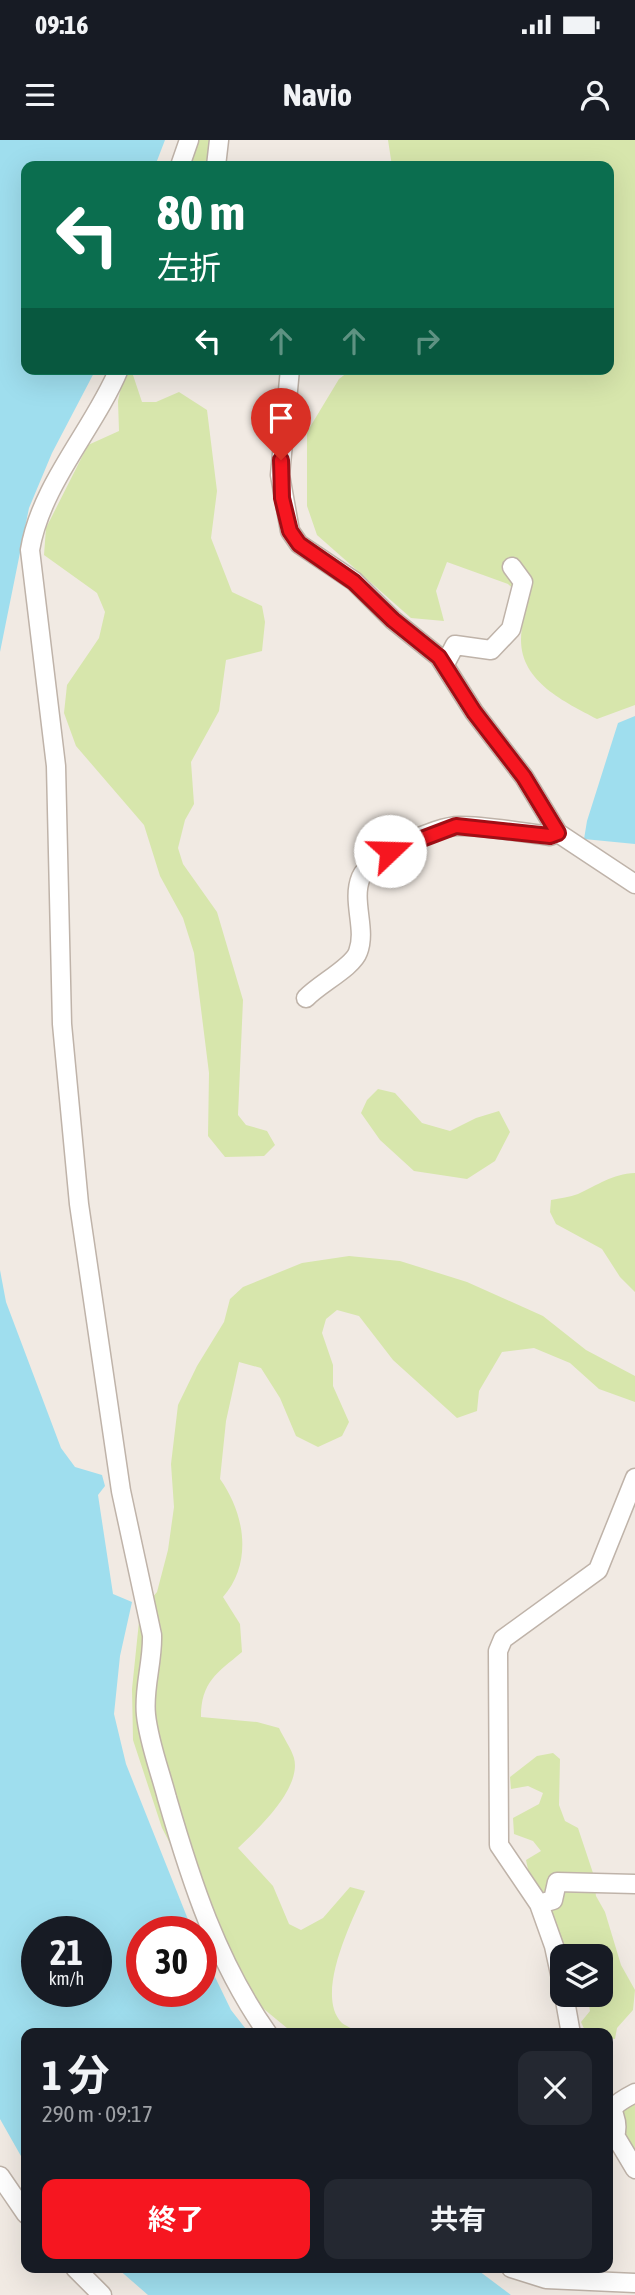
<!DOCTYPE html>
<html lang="ja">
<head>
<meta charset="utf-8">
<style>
  :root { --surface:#171b24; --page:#242831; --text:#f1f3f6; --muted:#9ea1a6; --accent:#f61620 }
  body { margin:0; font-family:"Asap Condensed","Noto Sans JP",sans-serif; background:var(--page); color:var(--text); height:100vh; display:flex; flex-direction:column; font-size:26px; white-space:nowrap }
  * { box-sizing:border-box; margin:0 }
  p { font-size:23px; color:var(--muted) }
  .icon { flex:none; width:38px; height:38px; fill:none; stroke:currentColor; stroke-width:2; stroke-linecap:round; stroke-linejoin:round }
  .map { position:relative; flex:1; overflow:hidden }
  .sheet { position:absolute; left:21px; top:1888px; width:592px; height:245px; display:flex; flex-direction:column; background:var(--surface); border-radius:14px; box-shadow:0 7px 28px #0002 }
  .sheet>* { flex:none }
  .banner { position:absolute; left:21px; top:21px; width:593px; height:214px; border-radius:14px; box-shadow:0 7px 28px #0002; background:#0b6e4f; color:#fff; overflow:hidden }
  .controls { position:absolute; left:550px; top:1804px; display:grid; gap:14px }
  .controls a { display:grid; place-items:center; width:63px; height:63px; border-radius:14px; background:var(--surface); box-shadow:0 7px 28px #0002; font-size:35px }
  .speed { position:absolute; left:21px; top:1776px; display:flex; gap:14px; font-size:35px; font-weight:700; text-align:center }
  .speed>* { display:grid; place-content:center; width:91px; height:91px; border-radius:50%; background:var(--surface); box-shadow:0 7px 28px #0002; line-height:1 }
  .speed small { font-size:18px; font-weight:400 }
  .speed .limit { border:10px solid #d22; background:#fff; color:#111 }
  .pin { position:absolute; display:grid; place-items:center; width:60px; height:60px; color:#fff; margin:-72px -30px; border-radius:50% 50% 50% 0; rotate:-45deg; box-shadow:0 0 7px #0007 }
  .pin .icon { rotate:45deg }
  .me { position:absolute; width:77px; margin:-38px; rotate:69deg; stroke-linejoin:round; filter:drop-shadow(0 0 5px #0008) }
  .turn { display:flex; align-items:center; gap:24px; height:147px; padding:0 21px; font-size:32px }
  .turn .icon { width:91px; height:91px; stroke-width:2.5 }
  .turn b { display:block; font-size:49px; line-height:60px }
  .lanes { display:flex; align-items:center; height:66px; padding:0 21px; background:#0003; justify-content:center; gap:35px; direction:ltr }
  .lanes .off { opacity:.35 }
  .round { display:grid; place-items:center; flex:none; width:74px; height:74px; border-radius:14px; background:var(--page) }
  .head { display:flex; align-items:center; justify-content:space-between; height:119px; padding:0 21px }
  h1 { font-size:42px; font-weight:700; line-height:52px }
  .button { display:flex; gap:14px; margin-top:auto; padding:14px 21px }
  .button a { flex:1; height:80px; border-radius:14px; background:var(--accent); color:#fff; font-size:28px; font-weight:700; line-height:80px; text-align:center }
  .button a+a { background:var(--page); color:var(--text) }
  .status { display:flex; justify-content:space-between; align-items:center; height:49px; padding:0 35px; background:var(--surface); direction:ltr }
  .status svg { height:19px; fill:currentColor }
  header { display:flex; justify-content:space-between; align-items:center; height:91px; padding:0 21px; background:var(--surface); font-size:32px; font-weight:700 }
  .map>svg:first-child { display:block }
  .green { fill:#d7e6ac }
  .water { fill:#9fdeee; fill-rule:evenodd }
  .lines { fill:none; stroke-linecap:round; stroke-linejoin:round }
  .minor-casing { stroke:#bfb3a9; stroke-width:21 }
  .minor { stroke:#fff; stroke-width:18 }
  .route-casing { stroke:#a00e15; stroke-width:18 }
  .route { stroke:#f61620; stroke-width:12 }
</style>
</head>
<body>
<div class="status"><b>09:16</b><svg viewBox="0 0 49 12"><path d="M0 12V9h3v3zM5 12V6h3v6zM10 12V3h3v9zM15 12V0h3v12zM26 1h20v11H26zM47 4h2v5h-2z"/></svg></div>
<header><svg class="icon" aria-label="menu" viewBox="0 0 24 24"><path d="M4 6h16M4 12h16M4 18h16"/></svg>Navio<svg class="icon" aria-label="person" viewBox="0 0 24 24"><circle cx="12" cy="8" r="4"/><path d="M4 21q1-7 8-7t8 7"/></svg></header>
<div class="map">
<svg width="635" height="2155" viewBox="0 0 635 2155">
  <rect width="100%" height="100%" fill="#f1eae3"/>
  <path class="green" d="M196 0H209L207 26H185Z
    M388 0H635V565L597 579C565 562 521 542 521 500 521 487 525 473 526 461L508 444 447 422 436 451 444 481 411 478 317 395 307 366V292L339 239 352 229H609V26H392Z
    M125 229H131L142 262H156L179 252 207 270 217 351 211 398 232 452 262 466 265 482 262 511 226 520 219 571 191 622 194 664 185 680 178 708 183 724 217 772 243 860 238 975 246 985 267 991 275 1005 264 1016 225 1017 208 996 209 933 194 813 183 778 160 736 144 685 76 606 64 573 67 545 99 498 105 472 97 453 44 415 46 388 88 305 119 291 118 261Z
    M378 949 395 953 422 983 450 991 476 978 499 971 510 992 495 1021 467 1039 414 1031 380 1000 361 973 367 960Z
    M635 1033V1152L620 1137 602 1109 556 1084 550 1072 551 1060C560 1058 570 1057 578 1054 598 1045 612 1034 635 1033Z
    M349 1116 400 1121 467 1142 543 1176 586 1210 635 1236V1262L599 1249 570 1223 534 1208 502 1212 479 1251 477 1271 457 1278 393 1220 359 1176 337 1170 326 1179 322 1193 333 1225V1246L349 1282 342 1296 318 1307 296 1296 280 1258 261 1228 239 1222 226 1281 220 1339C245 1374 253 1423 223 1457L240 1484 242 1512C217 1533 201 1542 201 1577L257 1582 279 1588C283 1597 291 1608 294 1618 302 1648 258 1689 238 1708L273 1746 289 1784 301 1790 323 1778 350 1747 365 1751C352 1781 314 1855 342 1883 347 1887 356 1890 362 1893H293L259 1865 216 1793 162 1688 133 1600 132 1549 140 1472 157 1452 168 1410 174 1367 171 1324 178 1265 197 1226 224 1182 230 1159 243 1147 302 1123Z
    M553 1613 560 1619 559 1665 565 1681 578 1688 593 1733 596 1756 605 1772 621 1825 635 1850 633 1870 617 1888 615 1899 607 1898V1894L586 1893 581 1882 590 1871 587 1855H600V1816H563L530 1739 526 1720 541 1711 533 1701 514 1694 513 1678 539 1664 543 1653 528 1646 511 1649 510 1637 537 1616Z
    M635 1960V2017L625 2003 618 1978 627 1964Z"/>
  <path class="water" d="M0 0H165L155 26H26V229H96L52 313 29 368 0 512Z
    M635 576V704L584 699 587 681 618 583Z
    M0 1130 6 1162 61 1308 75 1327 102 1335 105 1346 98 1355 113 1454 132 1462 120 1516 114 1574 126 1624 193 1792H142V1852H201V1808L231 1870 249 1893 26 1894V2025L0 1979ZM37 1792H96V1852H37Z
    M117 2128H475L511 2155H148Z"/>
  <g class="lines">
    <defs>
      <path id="minor" d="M180 26 189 0
        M216 26 219 0
        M119 229C94 289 41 344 30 410L56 626 62 884 79 1064 121 1351 152 1495C153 1522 143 1549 146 1575 149 1603 160 1631 167 1658 191 1741 217 1822 268 1894
        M290 229 280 335 290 391 299 404 354 441 393 480 439 517 474 572 524 637 558 693 635 744
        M445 524 455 505 491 510 511 489 523 442 512 427
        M306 858C319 844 353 827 358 812 367 789 351 761 361 737 370 716 436 686 459 686 489 686 520 692 550 696L558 693
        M539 1764 553 1760 557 1742 635 1744
        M562 1843 554 1806 539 1764 499 1705 498 1511 503 1499 598 1430 635 1338
        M564 1855 571 1894
        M610 1987 635 2029
        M615 1996C623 1970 596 1973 635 1953
        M0 2036 26 2074
        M75 2128 102 2155
        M511 2128 546 2139 635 2143"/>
    </defs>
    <use href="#minor" class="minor-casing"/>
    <use href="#minor" class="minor"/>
  </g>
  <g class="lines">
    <defs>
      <path id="route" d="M281 320 282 358 290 391 299 404 354 442 393 480 439 517 474 572 524 637 558 693 550 696 456 686 390 711"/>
    </defs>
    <use href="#route" class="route-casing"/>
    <use href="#route" class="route"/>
  </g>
</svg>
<div class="controls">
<a><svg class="icon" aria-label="layers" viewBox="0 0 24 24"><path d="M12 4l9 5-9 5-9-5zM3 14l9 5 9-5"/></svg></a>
</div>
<div class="speed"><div>21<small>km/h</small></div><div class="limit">30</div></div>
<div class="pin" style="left:281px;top:320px;background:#d93025"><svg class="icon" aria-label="arrive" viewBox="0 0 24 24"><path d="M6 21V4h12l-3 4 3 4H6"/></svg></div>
<svg class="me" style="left:390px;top:711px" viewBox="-20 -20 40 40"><circle r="19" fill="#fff"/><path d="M0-13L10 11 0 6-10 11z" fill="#f61620"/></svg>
<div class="banner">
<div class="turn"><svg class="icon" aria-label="left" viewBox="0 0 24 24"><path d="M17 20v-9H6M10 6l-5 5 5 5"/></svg><div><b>80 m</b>左折</div></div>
<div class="lanes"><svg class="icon" aria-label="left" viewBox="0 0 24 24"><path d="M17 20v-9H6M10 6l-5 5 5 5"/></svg><svg class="icon off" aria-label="ahead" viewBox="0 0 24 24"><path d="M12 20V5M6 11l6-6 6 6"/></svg><svg class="icon off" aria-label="ahead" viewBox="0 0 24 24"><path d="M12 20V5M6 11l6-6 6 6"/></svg><svg class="icon off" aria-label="right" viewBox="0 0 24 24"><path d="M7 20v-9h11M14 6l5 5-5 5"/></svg></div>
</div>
<section class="sheet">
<div class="head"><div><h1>1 分</h1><p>290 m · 09:17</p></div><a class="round"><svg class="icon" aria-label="close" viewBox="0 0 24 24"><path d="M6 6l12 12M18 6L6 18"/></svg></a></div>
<div class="button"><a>終了</a><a>共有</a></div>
</section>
</div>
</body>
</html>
